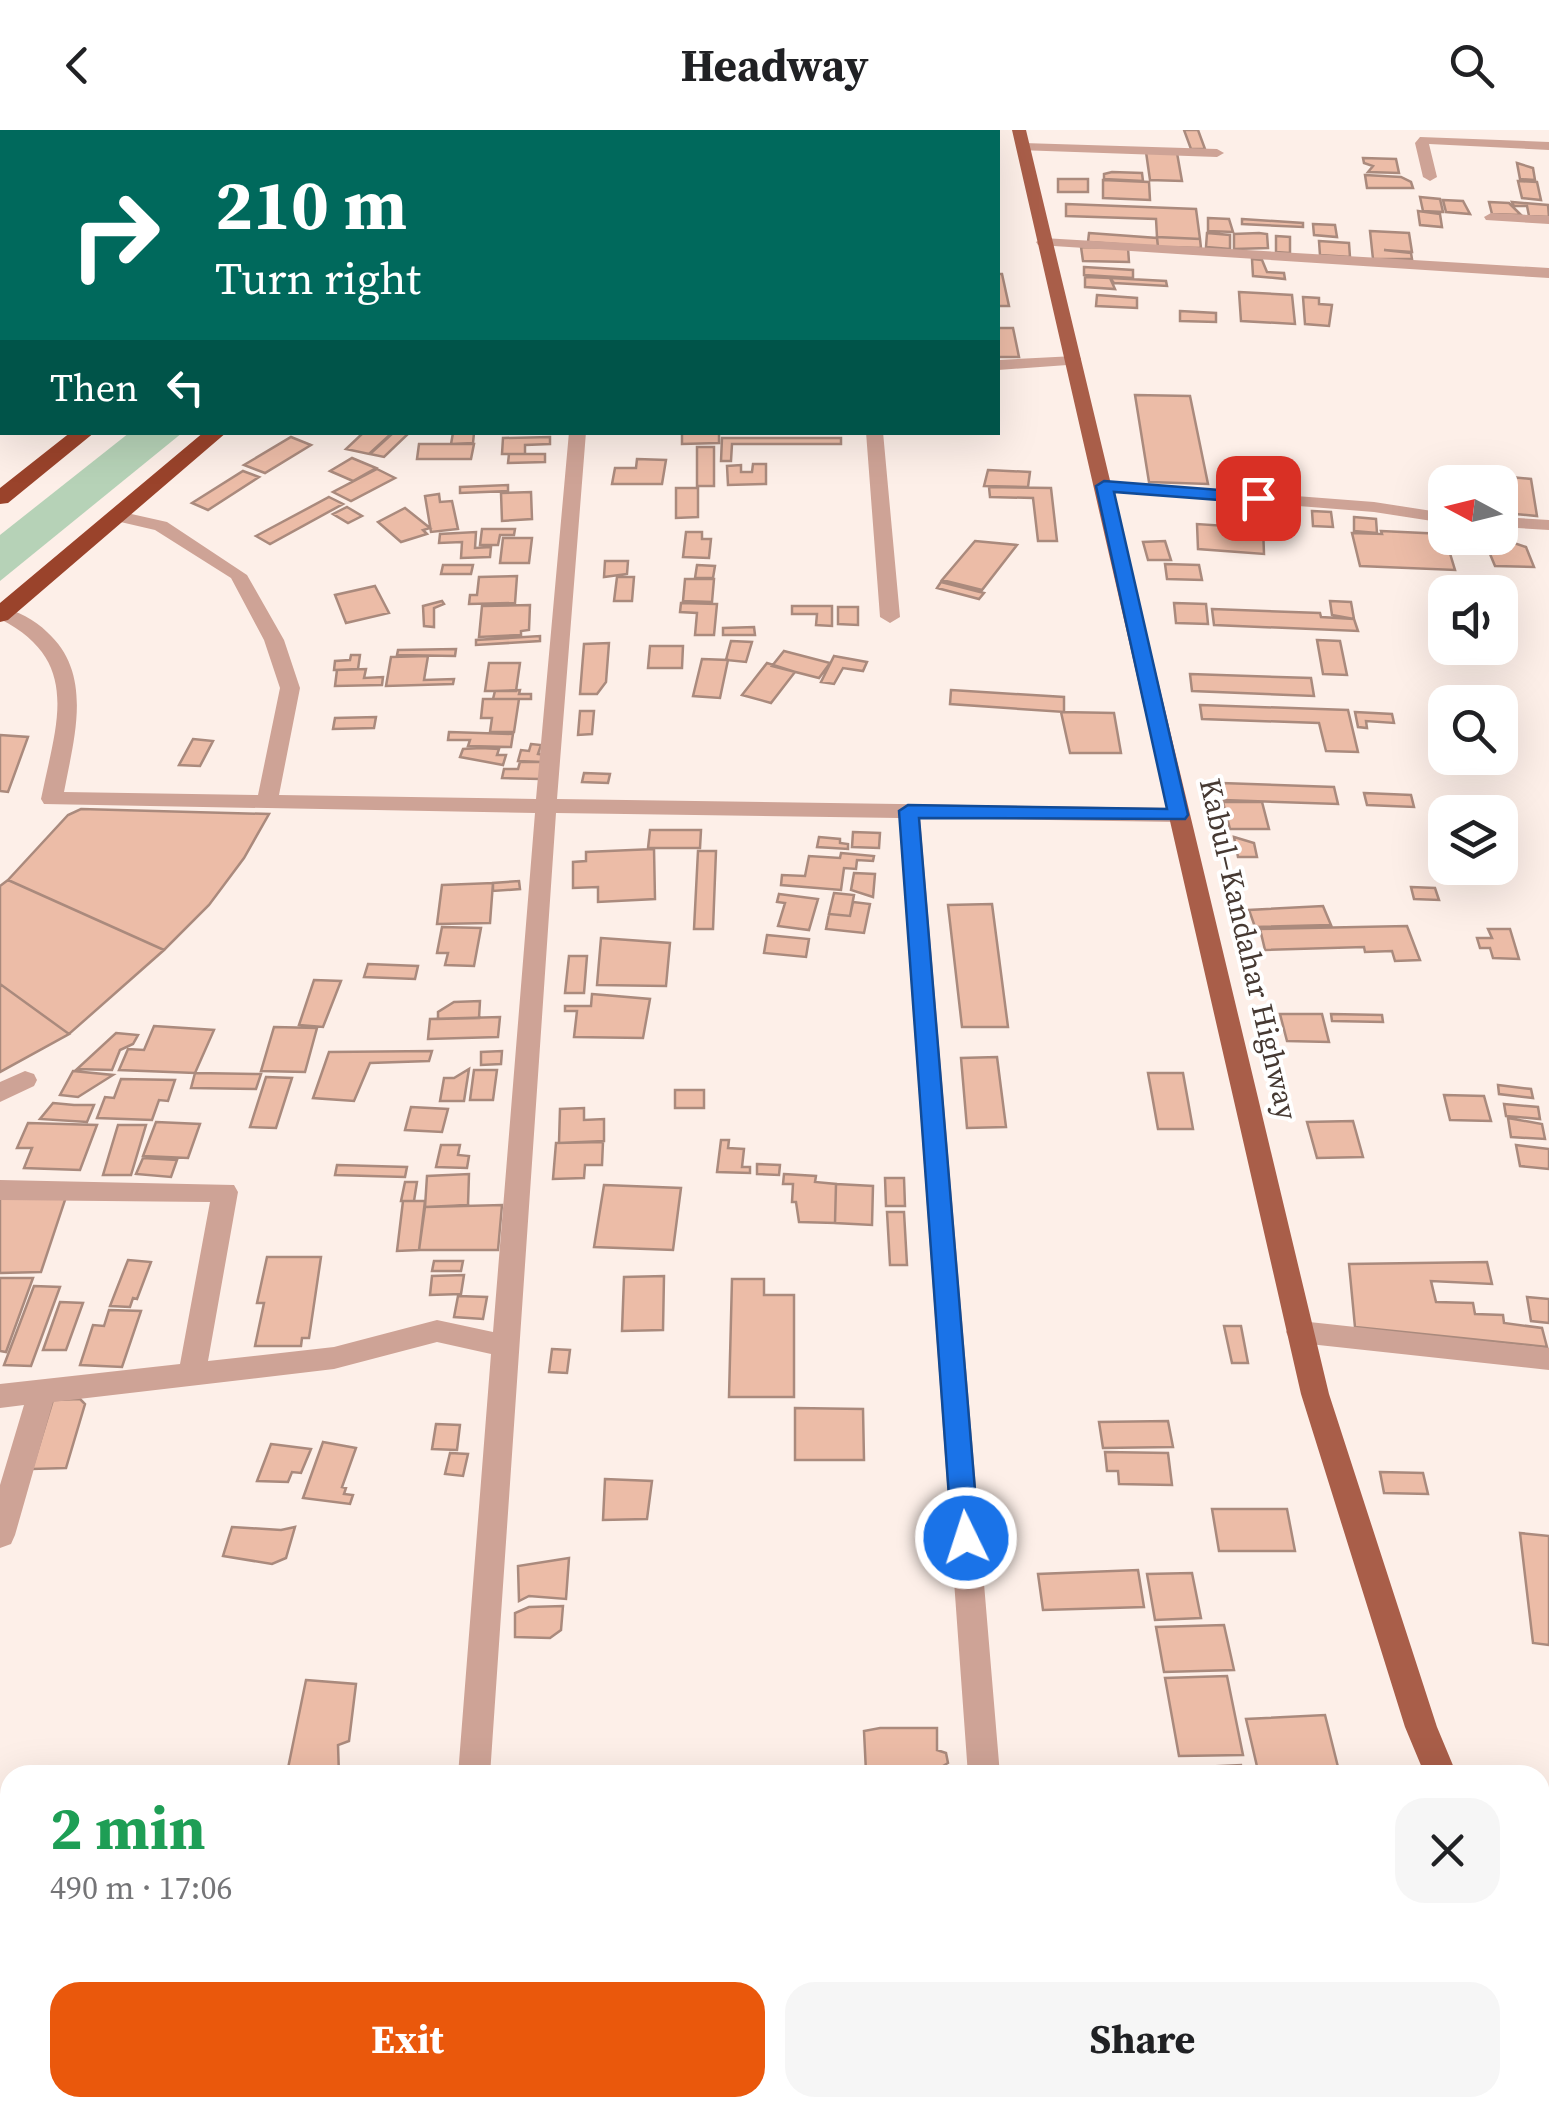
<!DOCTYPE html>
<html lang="en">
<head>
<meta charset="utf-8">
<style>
  :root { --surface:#fff; --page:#f6f6f6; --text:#202124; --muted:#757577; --accent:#ea580c }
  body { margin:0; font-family:"Source Serif 4",serif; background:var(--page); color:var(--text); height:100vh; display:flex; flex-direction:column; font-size:38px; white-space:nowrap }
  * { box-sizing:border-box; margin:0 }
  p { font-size:32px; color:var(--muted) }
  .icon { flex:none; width:55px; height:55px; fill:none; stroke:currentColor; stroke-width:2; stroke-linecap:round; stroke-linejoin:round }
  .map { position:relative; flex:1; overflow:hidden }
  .drawer { position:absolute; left:0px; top:1635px; width:1550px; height:352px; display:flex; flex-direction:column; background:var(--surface); border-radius:30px 30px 0 0; box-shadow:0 10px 40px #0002 }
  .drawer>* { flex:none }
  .banner { position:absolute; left:0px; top:0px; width:1000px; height:305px; box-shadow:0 10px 40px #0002; background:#00695c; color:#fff; overflow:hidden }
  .needle { width:65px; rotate:277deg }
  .tools { position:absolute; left:1428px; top:335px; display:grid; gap:20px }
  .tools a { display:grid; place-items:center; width:90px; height:90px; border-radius:20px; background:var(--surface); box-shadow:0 10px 40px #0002; font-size:50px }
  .pin { position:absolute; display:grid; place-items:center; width:85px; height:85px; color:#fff; margin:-42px; border-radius:20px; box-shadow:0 5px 15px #0006 }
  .me { position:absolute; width:110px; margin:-55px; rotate:356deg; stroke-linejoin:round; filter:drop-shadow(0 0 8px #0008) }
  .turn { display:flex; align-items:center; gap:35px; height:210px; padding:0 50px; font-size:45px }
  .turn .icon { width:130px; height:130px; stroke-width:2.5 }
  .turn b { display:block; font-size:70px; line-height:85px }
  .then { display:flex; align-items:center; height:95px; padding:0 50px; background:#0003; gap:20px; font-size:38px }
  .round { display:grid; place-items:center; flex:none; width:105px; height:105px; border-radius:30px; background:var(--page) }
  .head { display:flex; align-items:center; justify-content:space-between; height:170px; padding:0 50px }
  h1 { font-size:60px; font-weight:700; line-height:75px; color:#1e9e55 }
  .primary-button { display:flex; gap:20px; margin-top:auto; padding:20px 50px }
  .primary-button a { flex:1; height:115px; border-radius:30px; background:var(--accent); color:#fff; font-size:40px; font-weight:700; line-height:115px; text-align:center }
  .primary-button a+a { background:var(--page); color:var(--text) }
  header { display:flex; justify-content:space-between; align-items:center; height:130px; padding:0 50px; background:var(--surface); font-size:45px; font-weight:700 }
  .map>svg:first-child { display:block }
  .green { fill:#b6d2b7 }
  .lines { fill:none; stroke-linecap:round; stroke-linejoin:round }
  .stream { stroke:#8ec5d7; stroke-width:11 }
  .building { fill:#ecbca7; stroke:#aa8a7d; stroke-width:2.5 }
  .minor { fill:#cea396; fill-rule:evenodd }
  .major { fill:#a95e49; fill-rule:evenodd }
  .highway { fill:#9a432b; fill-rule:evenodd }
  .route { fill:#1a73e8; stroke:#114b97; stroke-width:2.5 }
  .labels { text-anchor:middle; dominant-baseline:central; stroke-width:8; stroke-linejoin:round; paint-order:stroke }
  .street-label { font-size:30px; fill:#463932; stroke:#fff }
</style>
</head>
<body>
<header><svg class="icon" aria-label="back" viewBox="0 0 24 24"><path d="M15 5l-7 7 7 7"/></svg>Headway<svg class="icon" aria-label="search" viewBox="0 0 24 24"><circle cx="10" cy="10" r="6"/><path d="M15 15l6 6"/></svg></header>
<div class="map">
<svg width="1549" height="1987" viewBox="0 0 1549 1987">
  <rect width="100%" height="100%" fill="#fdefe8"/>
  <path class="green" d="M129 303H182L0 451V405Z"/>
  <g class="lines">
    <path class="stream" d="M178 1978 195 1987
      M1503 1978 1507 1987"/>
  </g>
  <path class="building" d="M1184 0H1198L1205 19H1191Z
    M1146 22 1177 23 1182 51 1150 50Z
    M1363 28 1396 29 1399 43 1368 42 1373 36 1364 33Z
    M1517 33 1533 38 1535 50 1520 49Z
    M1112 42 1142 43 1143 51 1104 49V44Z
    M1365 45 1401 47 1411 52 1413 58H1367Z
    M1058 49H1088V62H1058Z
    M1103 50 1149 52 1150 70 1103 68Z
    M1518 51 1537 52 1541 70 1522 68Z
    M1420 67 1440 69 1443 82 1423 81Z
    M1443 70 1463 71 1470 84 1446 82Z
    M1489 72 1509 73 1521 85 1492 84Z
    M1512 72 1548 75 1549 87 1529 86 1527 76H1514Z
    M1066 74 1196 79 1200 109 1157 107 1156 89 1066 86Z
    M1418 81 1440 84 1442 97 1420 95Z
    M1208 88 1229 89 1233 102 1208 101Z
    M1242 89 1303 93V97L1242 94Z
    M1313 94 1335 95 1337 107 1314 105Z
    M1370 101 1409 103 1412 122 1384 120 1411 123 1412 129H1373Z
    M1089 103 1157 108 1158 117 1088 112Z
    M1207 103 1230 105V119L1206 117Z
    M1259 103 1267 104 1268 118 1234 119V104Z
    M1276 106 1290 107V123L1276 122Z
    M1157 107 1200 109 1201 118 1158 117Z
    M1319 111 1349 113 1350 127 1320 125Z
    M1081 117 1128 118 1129 132 1083 131Z
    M1252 129 1262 130 1267 142 1284 143 1285 149 1253 146Z
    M1084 137 1133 140V148L1084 145Z
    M998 144H1002L1009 176H998Z
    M1085 147 1110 148 1115 159 1085 157Z
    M1110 148 1166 151 1167 156 1114 153Z
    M1239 162 1292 165 1295 194 1241 191Z
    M1097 165 1137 168V178L1096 176Z
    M1303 167 1319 168V174L1332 175 1329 196 1305 194Z
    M1180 181 1216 183V192L1180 191Z
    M998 198H1013L1019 227H998Z
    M1135 265 1190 266 1208 354 1149 352Z
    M364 302H393L369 324 346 319Z
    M394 302H410L384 327 370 324Z
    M682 302H719V313L682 314Z
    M453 303H474L473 313 451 314Z
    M291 307 311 315 265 343 244 335Z
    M550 307V314L525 315V324H502L503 308Z
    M722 308H841V314H732L731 331H721Z
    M419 314H474L471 329H417Z
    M697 317H714V356H697Z
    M509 324H545V332L508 333Z
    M352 328 376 338 353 351 330 341Z
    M637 329 666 330 662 354H612L615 338H636Z
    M753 334H766V354L728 355 727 336 741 335V342H752Z
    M377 339 395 348 351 371 333 362Z
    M988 340 1030 342 1028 357 984 356Z
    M243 341 259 347 208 380 192 373Z
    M1459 341 1481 343 1483 352H1461Z
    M1500 346 1531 349 1537 386 1505 383Z
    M508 355V361L460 363V357Z
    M989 357 1051 358 1057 411H1038L1033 368 990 367Z
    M676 358H698V387L676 388Z
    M531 362 532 389 502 391 501 363Z
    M439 364 440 372 452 371 458 399 431 402 425 366Z
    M329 367 343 374 270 414 256 406Z
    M347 377 362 386 348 393 333 384Z
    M405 378 430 398 423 400 427 404 401 412 378 392Z
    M1312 381 1331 382 1333 397 1313 396Z
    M1354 387 1376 389 1377 403 1354 401Z
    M1226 388 1263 396 1264 424 1198 419 1197 394 1226 396Z
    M482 399H515L514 405H500L498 415H480Z
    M1381 401 1444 404 1455 440 1360 436 1352 403 1382 404Z
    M476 402 475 418 491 417 490 427 461 428 462 412 439 413 440 404Z
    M686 402H702V409H711L709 428 683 427Z
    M503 408H532L529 433H500Z
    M975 411 1017 415 982 460 942 450Z
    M1165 411 1171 430H1148L1143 412Z
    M1485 412 1514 413 1526 417 1534 437 1495 436Z
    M605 431H628L627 444 604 447Z
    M1165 434 1199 435 1202 450 1167 449Z
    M443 435H473L471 444H441Z
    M697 435 715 436 713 448H695Z
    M517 446 515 473 469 474 470 465H477L479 447Z
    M617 447H634L632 471H614Z
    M685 449H714L712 472 683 471Z
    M941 452 984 463 979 469 937 458Z
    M375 456 389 483 346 493 335 465Z
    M442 471 444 474 434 478V497L424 496 423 476Z
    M1330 471 1351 472 1354 489 1332 485Z
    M681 473 717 474 714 505H695L697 483 680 482Z
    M1174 473 1206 474 1208 494 1176 493Z
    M530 475 529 500 521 501V505L479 507 482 476Z
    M792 476H832V496L816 495 817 484H792Z
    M838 477H858V495L838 494Z
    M1212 479 1320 483 1321 487 1354 489 1358 501 1214 495Z
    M754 497 755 505H723V498Z
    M540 506V511L476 515V510Z
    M1317 510 1340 511 1347 545 1323 544Z
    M731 511 752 512 746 532 726 530Z
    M609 513 606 552 597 564H580L584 514Z
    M650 516H683L682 538H648Z
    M456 519 455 526 397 525 398 520Z
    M784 521 830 533 819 548 772 536Z
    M351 525H360L358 539 334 540 335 531 350 530Z
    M428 526 424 550 454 549 453 554 386 556 391 527Z
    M834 526 867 532 863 541 843 538 834 554 821 552Z
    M702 529 728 530 720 568 693 566Z
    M489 533H520L516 561H485Z
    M767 533 795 542 771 573 742 565Z
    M366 539 364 548 383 547 382 555 335 556 337 540Z
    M1190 544 1311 548 1314 566 1192 561Z
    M520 560 519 564H531V569H493L495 561Z
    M951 560 1064 567V582L950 574Z
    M483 569H519L514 602H490L492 588H481Z
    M1200 575 1348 580 1358 622 1326 621 1319 593 1202 589Z
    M580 581H594L592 604 578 605Z
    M1061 582 1114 583 1121 623H1070Z
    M1355 582 1392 584 1394 593 1366 591 1367 598 1358 597Z
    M376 587 374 598 333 599 335 588Z
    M449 602 513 604 511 617 468 616 470 610H448Z
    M0 605 28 607 8 662 0 661Z
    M193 609 213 611 200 636 179 635Z
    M531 614 541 615 538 624 545 625 543 632 518 631 521 620 529 621Z
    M481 618 499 619 497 625H506L503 635 460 627 463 619Z
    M520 632H544L540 649 502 648 504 639H518Z
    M584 643 610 644 608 653 582 652Z
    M1221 653 1334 657 1338 674 1223 670Z
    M1364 663 1411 665 1414 677 1367 675Z
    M1223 672H1262L1269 699H1230Z
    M81 679 269 684 244 728 209 775 164 820 8 750 68 685Z
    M650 700H701L700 718H648Z
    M853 702 880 703 879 718 852 717Z
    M819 707 840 709V713L848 714V719L817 717Z
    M1234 707 1254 713 1257 727H1238Z
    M654 719 655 769 598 772V757L573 758V732L586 731V722Z
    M698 721H716L713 799H694Z
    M841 723 874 726 873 731 857 730 856 739 844 738 841 760 781 755 782 745 805 746 809 726 840 728Z
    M854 743 875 744 873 767 851 760Z
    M8 750 164 820 69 904 0 854V756Z
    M519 751 520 759 493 761V753Z
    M493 753 490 793 437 794 442 755Z
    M1411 757 1435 758 1439 770 1414 769Z
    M834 763 854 765 850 786 829 784Z
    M779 764 818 769 809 800 778 796 785 773 777 772Z
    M853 772 870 774 864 803 826 799 829 784 850 786Z
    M992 774 1008 897H962L948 775Z
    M1323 776 1331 795 1255 797 1249 780Z
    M1407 796 1420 830 1395 831 1392 821 1365 822 1364 817 1265 820 1260 799Z
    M442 797 481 798 474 836 445 835 448 823H437Z
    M1488 799H1510L1519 829 1493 828 1490 818H1480L1477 808H1492Z
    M767 805 809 809 806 827 764 823Z
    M601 808 670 813 666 856 597 855Z
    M569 826H587L584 863H565Z
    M368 834 418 836 415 849 364 847Z
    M314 850 341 851 323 897 299 895Z
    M0 854 69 904 0 942Z
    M592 864 650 869 643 908 574 907 577 881H565V876H591Z
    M480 871 479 888 438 889V882L454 872Z
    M1280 884H1322L1329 912 1287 911Z
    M1331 884 1382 885 1383 892 1332 891Z
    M500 887 498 907 428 909 430 889Z
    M154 896 214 900 195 943 119 940 128 919 144 920Z
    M274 897 317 898 305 942 261 941Z
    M116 903 138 905 133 914 120 920 112 940 77 939Z
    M432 921 429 931 370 933 354 971 313 968 329 922Z
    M502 921 501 934 481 935V922Z
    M997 927 1006 997 967 998 961 928Z
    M469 939 464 971H440L444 948H454Z
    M474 940H497L493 970H470Z
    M73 941 113 945 78 967 60 965Z
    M195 943 261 944 256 959 191 958Z
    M1148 943H1183L1193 999H1158Z
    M266 947 292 948 276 998 250 997Z
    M121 949 175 950 168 971 159 970 152 990 97 988 105 967 114 968Z
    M1498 955 1531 959 1533 968 1499 964Z
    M675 960H704V978H675Z
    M1444 965 1484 966 1491 991 1450 990Z
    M53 973 74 975H94L87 992 40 989Z
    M1504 974 1538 977 1540 989 1506 986Z
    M411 977 448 979 442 1002 405 1000Z
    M584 978V990L604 989V1011L559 1013 560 979Z
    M1508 988 1542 994 1545 1009 1511 1007Z
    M1353 991 1363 1027 1317 1028 1307 992Z
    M156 992 200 994 188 1028 143 1026Z
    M28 993 97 995 80 1040 24 1038 32 1018H17Z
    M118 995H146L131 1045H103Z
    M721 1010H729L728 1018 744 1019 742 1037H750V1043L717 1042Z
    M603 1012 602 1035H585L584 1048 553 1049 556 1013Z
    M441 1015H460L458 1025 469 1026 467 1038 436 1037Z
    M1516 1015 1549 1019V1039L1520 1036Z
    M143 1028 177 1030 171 1047 136 1044Z
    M757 1034 780 1035 779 1045 757 1044Z
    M337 1035 407 1037 405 1047 335 1045Z
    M469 1044 468 1075 425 1077 427 1046Z
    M784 1044 816 1046 815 1052 836 1054 835 1093 799 1092 796 1072H792L793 1054H783Z
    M885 1048H904L905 1076H886Z
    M405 1052H417L414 1071H401Z
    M836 1054 873 1056 872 1095 835 1093Z
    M604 1055 681 1058 673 1120 594 1117Z
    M0 1063 67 1064 41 1142 0 1143Z
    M403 1071H425L419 1120 397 1121Z
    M502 1075 498 1120H419L425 1077Z
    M887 1082H904L907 1135H890Z
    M267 1127H321L309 1208H302L301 1216H255L264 1173H257Z
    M128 1130 151 1132 137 1169 133 1168 130 1177 110 1176Z
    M434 1131H463L461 1141H432Z
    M1487 1132 1492 1154 1431 1151 1436 1172 1473 1173 1475 1184 1503 1185 1504 1193 1542 1198 1547 1217 1355 1197 1349 1134Z
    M464 1145 461 1164 430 1165 432 1146Z
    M664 1146 663 1200 622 1201 624 1147Z
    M0 1148H33L6 1222 0 1221Z
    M732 1149H764V1165H794V1267H729Z
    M34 1156 60 1157 31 1236 4 1235Z
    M458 1166 487 1167 483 1189 454 1187Z
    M1527 1167 1549 1169V1193L1531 1191Z
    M60 1172 83 1173 66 1220H43Z
    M109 1180 141 1181 122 1237 80 1235 93 1195 104 1196Z
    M1224 1196H1241L1248 1233H1232Z
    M552 1219 570 1220 567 1243 549 1242Z
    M80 1269 85 1274 66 1338 32 1339 53 1270Z
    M795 1278 863 1279 864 1330H795Z
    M1168 1291 1173 1317 1103 1318 1099 1292Z
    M436 1294 460 1295 457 1320 432 1319Z
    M323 1312 356 1318 342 1357 346 1358 344 1364 353 1365 350 1374 303 1368Z
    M271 1314 311 1319 301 1343 292 1342 288 1352 257 1351Z
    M1105 1322 1168 1323 1172 1355 1119 1354 1118 1341H1107Z
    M450 1323 468 1324 463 1346 445 1344Z
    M1380 1342 1423 1343 1428 1364 1384 1363Z
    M605 1349 652 1351 647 1389 603 1390Z
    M1212 1379H1287L1295 1421H1219Z
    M232 1397 281 1400 295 1397 286 1428 272 1434 223 1426Z
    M1520 1403 1549 1406V1515L1533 1513Z
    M569 1428 566 1469 529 1466 519 1471 518 1436Z
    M1138 1440 1144 1477 1043 1480 1038 1444Z
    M1192 1443 1201 1488 1155 1490 1147 1444Z
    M563 1476 561 1500 550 1508 515 1507V1483L529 1477Z
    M1224 1495 1234 1540 1164 1542 1156 1497Z
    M1227 1546 1243 1625 1179 1626 1165 1548Z
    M306 1550 356 1554 349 1611 338 1615 339 1645 287 1643Z
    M1325 1585 1340 1645H1259L1246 1589Z
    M880 1598H937V1620L946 1623 948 1633 928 1645 866 1642 864 1601Z
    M1241 1635 1243 1645H1182L1180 1638Z
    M1540 1691 1549 1700V1757L1542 1763Z
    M0 1947 10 1954V1978H42L49 1982 45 1987H0Z
    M1086 1978H1182L1183 1987H1086Z
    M1222 1978H1286L1287 1987 1222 1984Z
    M1324 1978H1419L1420 1987H1325Z"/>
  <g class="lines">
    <path class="minor" d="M576 0H590L591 2H578Z
      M839 0H853V2H840Z
      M1420 7 1549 12V20L1429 14 1437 47 1430 51 1423 47 1415 13Z
      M1023 13 1217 19 1224 23 1217 27 1018 20 1016 17Z
      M1491 83 1549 86V94L1486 90 1484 87Z
      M1043 108 1549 138V148L1038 115 1036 112Z
      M2 142V153L0 154V143Z
      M1075 226 1081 228V234L998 240V230Z
      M569 302H586L557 669 1178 678 1189 685 1178 692 920 688 1000 1645H968L899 688 556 683 490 1645H458L491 1224 437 1212 334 1239 53 1272 15 1405 11 1414 0 1418V1355L24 1275 0 1278V1254L180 1234 210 1072 0 1070V1050L234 1055 238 1062 208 1231 334 1217 437 1190 493 1202 535 683 44 674 41 669C56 594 83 531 0 489V478C17 480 35 490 47 502 94 544 74 608 64 662L258 665 280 558 264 510 231 448 155 400 112 390V382L118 381 167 392 247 445 284 510 300 558 279 665 536 669Z
      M866 302H883L900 487 890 493 880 487Z
      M1104 351 1374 372 1445 383V393L1374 382 1098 360V352Z
      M1500 387 1549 390V400L1500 397Z
      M25 941 34 944 37 950 34 956 0 972V952Z
      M1300 1191 1549 1218V1240L1300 1213 1290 1210 1286 1202 1290 1194Z
      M1549 1760V1794L1540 1798V1764Z
      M10 1822V1856L0 1857V1823Z
      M0 1863 10 1868V1919L0 1915Z
      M102 1978H151L155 1987H106Z"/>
    <path class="major" d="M1012 0H1026L1329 1264 1437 1597 1457 1645H1425L1405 1597 1301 1264Z
      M1540 1873 1549 1877V1932L1540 1928Z"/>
    <path class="highway" d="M71 302H95L8 373 0 374V358Z
      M204 302H227L8 490 0 492V473Z"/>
  </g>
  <path class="route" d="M1104 351 1258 363 1267 368 1258 373 1114 362 1188 685 1185 689 919 688 979 1408 975 1416 966 1420 956 1416 952 1408 899 681 908 675 1167 679 1096 356Z"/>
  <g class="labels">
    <g class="street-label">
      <text transform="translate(1249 819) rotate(77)">Kabul–Kandahar Highway</text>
    </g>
  </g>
</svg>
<div class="tools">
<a><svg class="needle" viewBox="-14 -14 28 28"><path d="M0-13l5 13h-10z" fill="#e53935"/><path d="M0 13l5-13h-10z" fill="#757577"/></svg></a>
<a><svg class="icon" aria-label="sound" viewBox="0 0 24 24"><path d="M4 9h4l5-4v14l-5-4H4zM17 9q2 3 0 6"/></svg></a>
<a><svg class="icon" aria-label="search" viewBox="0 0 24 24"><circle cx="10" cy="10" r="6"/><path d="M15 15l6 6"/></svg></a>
<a><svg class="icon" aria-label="layers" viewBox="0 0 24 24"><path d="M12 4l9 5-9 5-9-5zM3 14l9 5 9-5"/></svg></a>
</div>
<div class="pin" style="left:1258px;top:368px;background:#d93025"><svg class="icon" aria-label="arrive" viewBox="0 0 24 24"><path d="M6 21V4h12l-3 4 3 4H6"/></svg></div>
<svg class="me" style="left:966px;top:1408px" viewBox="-20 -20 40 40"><circle r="17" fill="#1a73e8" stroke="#fff" stroke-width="3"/><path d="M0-11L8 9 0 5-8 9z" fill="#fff"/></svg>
<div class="banner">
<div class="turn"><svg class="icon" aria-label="right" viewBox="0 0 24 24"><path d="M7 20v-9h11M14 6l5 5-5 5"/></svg><div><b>210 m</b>Turn right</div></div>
<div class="then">Then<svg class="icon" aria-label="left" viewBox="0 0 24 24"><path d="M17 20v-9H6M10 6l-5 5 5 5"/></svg></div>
</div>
<section class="drawer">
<div class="head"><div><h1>2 min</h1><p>490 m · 17:06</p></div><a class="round"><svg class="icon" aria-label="close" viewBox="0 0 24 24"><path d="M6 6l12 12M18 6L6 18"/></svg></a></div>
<div class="primary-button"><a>Exit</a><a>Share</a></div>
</section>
</div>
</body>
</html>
